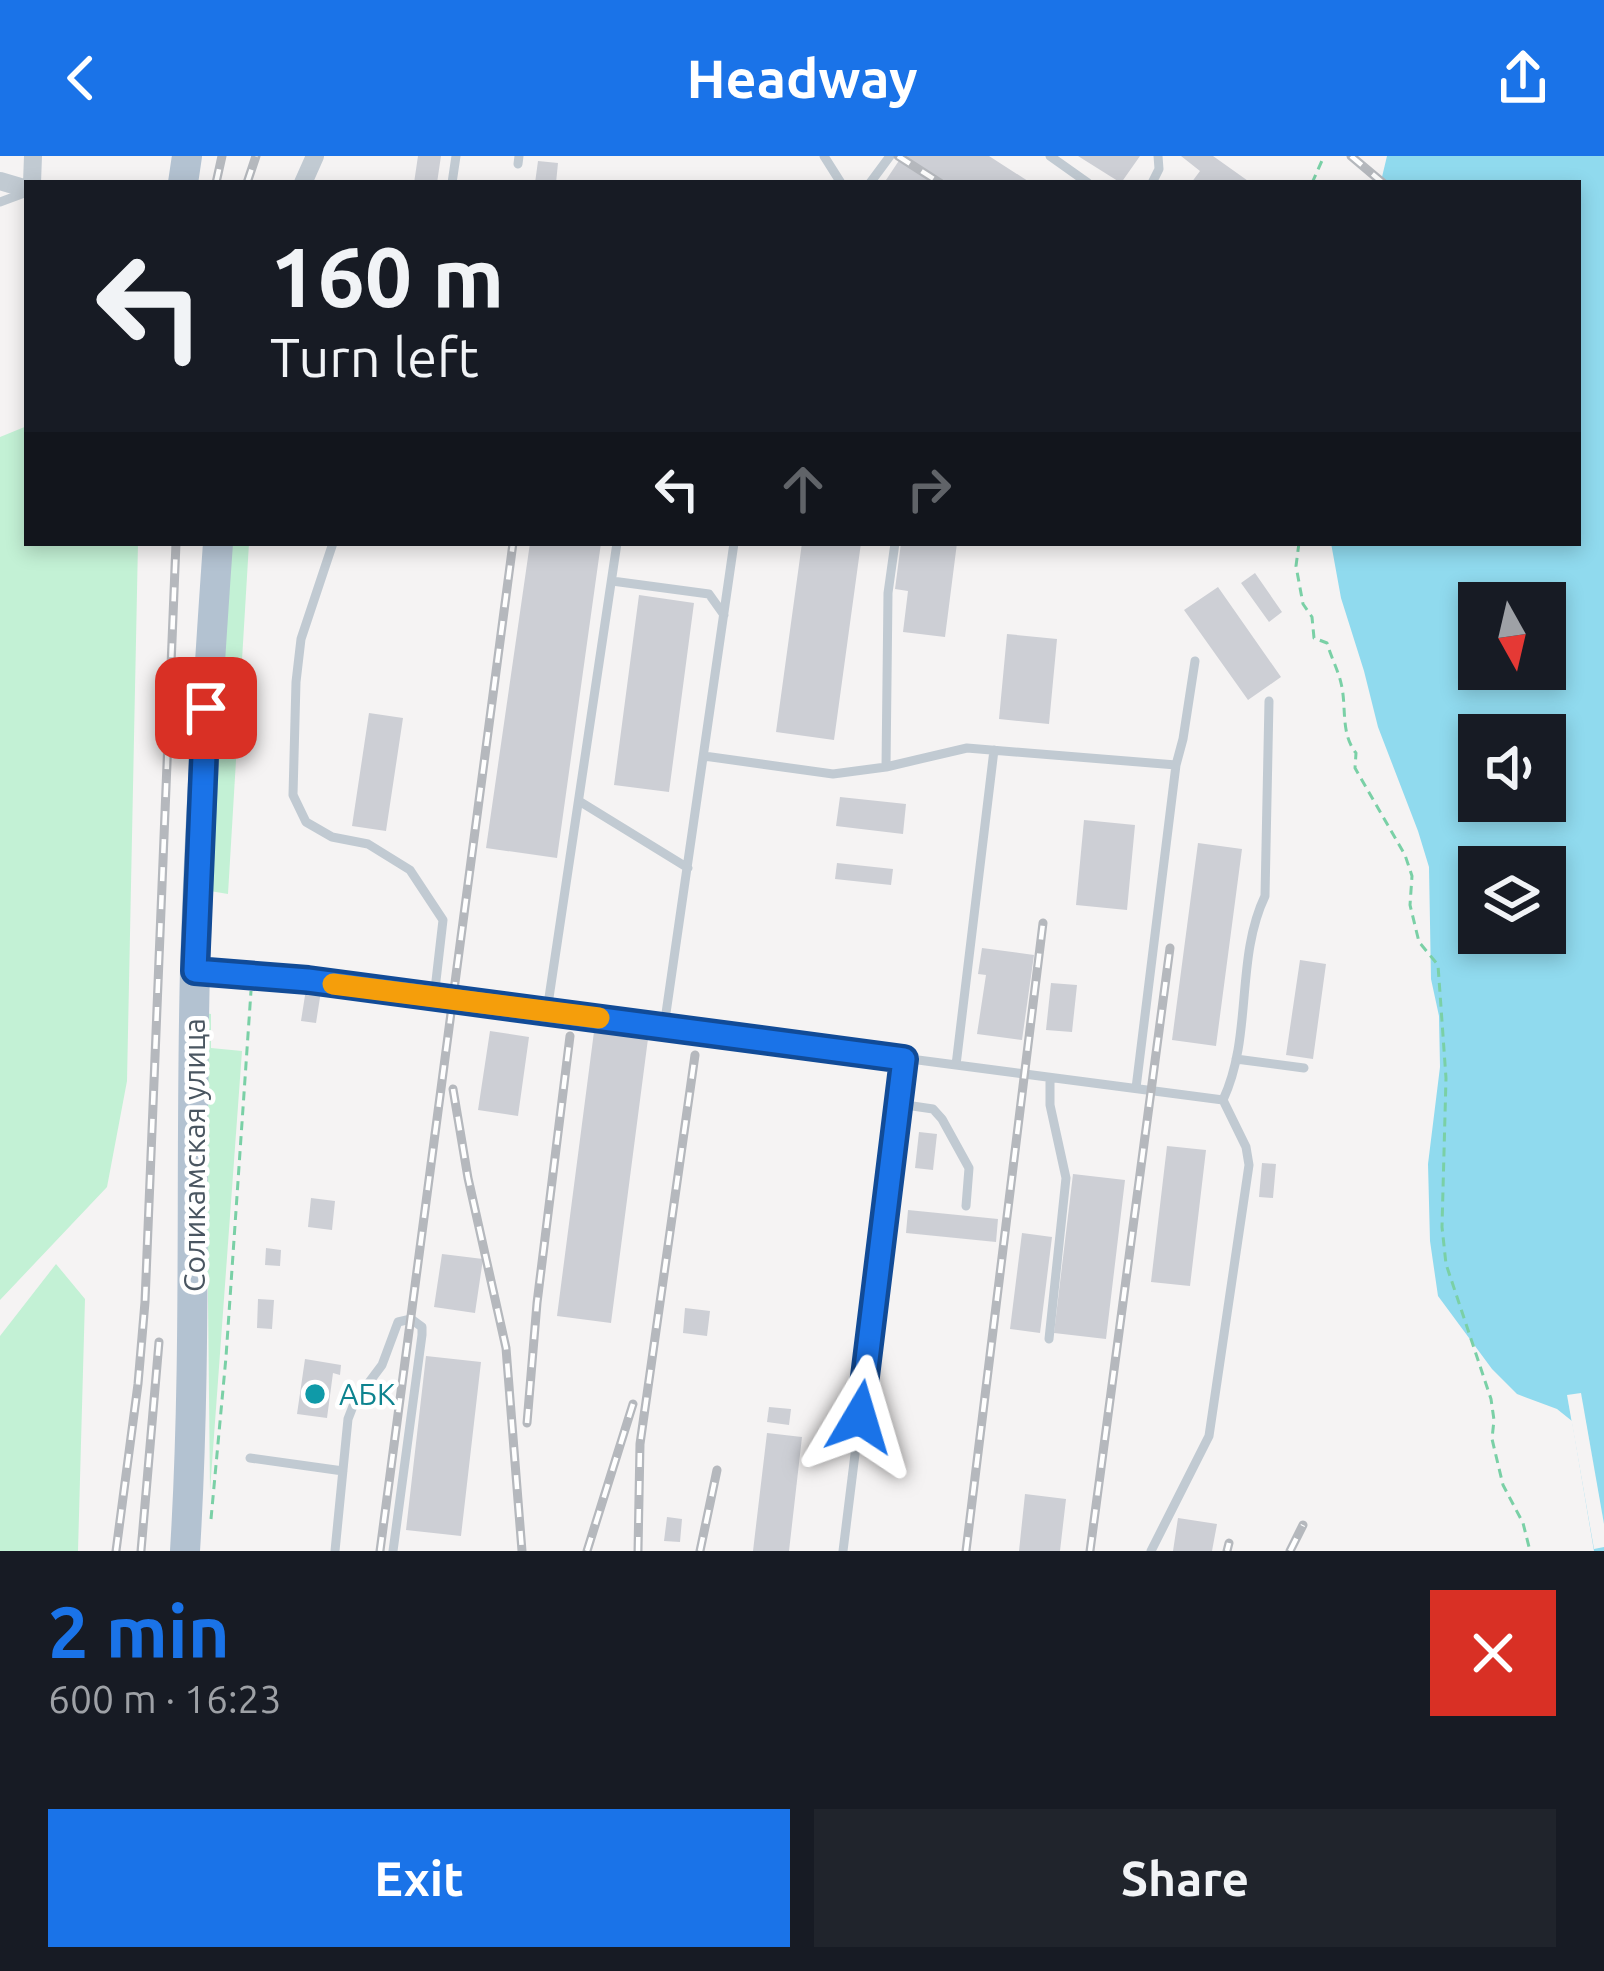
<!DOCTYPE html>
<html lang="en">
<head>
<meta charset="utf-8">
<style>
  :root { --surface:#171b24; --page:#20242c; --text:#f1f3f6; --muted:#9ea1a6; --accent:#1a73e8 }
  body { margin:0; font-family:Ubuntu,sans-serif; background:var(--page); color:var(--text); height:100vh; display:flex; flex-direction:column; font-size:45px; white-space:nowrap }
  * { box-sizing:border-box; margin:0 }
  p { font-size:39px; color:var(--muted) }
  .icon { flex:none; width:66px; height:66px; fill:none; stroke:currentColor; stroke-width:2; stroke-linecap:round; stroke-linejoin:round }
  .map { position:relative; height:1395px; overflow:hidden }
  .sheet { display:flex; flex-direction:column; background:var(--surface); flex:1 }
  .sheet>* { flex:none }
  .hud { position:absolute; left:24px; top:24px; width:1557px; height:366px; border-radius:0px; box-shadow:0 6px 18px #0003; background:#171b24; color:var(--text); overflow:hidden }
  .needle { width:78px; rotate:172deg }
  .fabs { position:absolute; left:1458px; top:426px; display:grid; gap:24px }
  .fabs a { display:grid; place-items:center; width:108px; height:108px; border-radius:0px; background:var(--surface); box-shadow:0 6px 18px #0003; font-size:60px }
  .pin { position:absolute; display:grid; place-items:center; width:102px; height:102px; color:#fff; margin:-51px; border-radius:24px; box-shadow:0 6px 18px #0006 }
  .me { position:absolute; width:132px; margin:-66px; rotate:7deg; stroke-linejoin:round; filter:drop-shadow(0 0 9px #0008) }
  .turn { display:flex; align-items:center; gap:42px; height:252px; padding:0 48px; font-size:54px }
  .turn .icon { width:156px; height:156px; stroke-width:2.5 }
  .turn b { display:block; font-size:84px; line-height:102px }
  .lanes { display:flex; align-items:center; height:114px; padding:0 48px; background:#0003; justify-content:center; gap:60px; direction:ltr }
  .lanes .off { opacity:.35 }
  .round { display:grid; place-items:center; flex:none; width:126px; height:126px; border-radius:0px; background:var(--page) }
  .head { display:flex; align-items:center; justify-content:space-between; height:204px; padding:0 48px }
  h1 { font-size:72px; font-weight:600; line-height:90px; color:var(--accent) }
  .primary-button { display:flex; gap:24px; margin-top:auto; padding:24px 48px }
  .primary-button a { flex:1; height:138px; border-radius:0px; background:var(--accent); color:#fff; font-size:48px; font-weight:600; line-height:138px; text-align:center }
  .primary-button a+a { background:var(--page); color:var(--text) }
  header { display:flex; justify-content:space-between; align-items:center; height:156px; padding:0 48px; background:var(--accent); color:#fff; font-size:54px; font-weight:600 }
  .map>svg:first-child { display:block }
  .green { fill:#c3f1d5 }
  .water { fill:#90daee; fill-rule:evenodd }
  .pier { fill:#f5f3f3 }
  .building { fill:#cdcfd5 }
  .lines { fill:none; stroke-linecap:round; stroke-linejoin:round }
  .path { stroke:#7ad0a6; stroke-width:3; stroke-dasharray:9 6; stroke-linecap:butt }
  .lane { stroke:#c1cad2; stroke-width:9 }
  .street { stroke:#c1cad2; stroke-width:18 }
  .primary { stroke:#b3c2d1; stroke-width:30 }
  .rail-casing { stroke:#b5b8bd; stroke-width:9 }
  .rail { stroke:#fff; stroke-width:4.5; stroke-dasharray:14; stroke-linecap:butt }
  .route-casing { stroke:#114b97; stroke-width:30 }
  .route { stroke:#1a73e8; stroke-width:21 }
  .slow { stroke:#f59e0b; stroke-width:21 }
  .culture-dot { fill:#0f9aa8; stroke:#fff; stroke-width:4.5 }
  .labels { text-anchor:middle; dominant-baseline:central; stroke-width:9; stroke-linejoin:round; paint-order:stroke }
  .street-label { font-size:30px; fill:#4a5661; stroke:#fff }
  .culture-label { font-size:30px; fill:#0d838f; stroke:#fff; text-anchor:start }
</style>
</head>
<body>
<header><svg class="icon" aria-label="back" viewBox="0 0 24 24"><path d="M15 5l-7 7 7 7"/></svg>Headway<svg class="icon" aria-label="share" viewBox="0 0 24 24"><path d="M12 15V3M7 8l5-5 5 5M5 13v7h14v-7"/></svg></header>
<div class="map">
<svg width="1604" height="1395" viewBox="0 0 1604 1395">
  <rect width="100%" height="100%" fill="#f5f3f3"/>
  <path class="green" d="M27 270V387H138L127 925 107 1031 0 1144V281Z
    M231 387H249L228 738 210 735Z
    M205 857 211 858V892L242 895 210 1335Z
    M56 1108 85 1143 78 1395H0V1180Z"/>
  <path class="water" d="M1387 0H1604V1395H1594L1572 1265 1557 1253 1517 1238 1492 1213 1438 1140 1430 1085 1428 1008 1440 911 1439 860 1431 823 1429 711 1418 675 1378 571 1364 515 1341 442 1331 387H1578V27H1378L1382 21ZM1479 447H1545V513H1479ZM1479 579H1545V645H1479ZM1479 711H1545V777H1479Z"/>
  <path class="pier" d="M1581 1237 1604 1368V1391L1594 1393 1567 1239Z"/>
  <path class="building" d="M418 0H441L437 27H414Z
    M902 0H989L1031 27H884Z
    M1078 0H1140L1121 27Z
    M1181 0H1213L1251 27H1191L1200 15Z
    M538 5 558 7 556 27H535Z
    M530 387H601L557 702 486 692Z
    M802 387H861L834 584 776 576Z
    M901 387H957L945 481 903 476 908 435 895 433Z
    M1255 417 1282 456 1269 466 1241 427Z
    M1218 431 1281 521 1248 544 1184 454Z
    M639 439 694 447 669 636 614 629Z
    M1007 478 1057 483 1049 568 999 563Z
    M369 557 403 562 386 675 352 670Z
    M840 641 906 648 903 678 836 670Z
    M1084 664 1135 669 1127 754 1076 749Z
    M1198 687 1242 693 1216 890 1172 884Z
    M837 707 893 713 891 729 835 723Z
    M982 792 1034 799 1022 884 977 878 986 819 978 818Z
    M1300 804 1326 808 1313 903 1286 899Z
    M1051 827 1077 829 1072 876 1046 874Z
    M306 833 321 835 316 867 301 865Z
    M595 868 649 875 611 1167 557 1160Z
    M490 875 529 881 518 960 478 954Z
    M919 976 937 978 933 1014 915 1012Z
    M1167 990 1206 994 1190 1130 1151 1126Z
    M1262 1007 1276 1008 1273 1042 1259 1041Z
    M1073 1018 1125 1024 1106 1183 1054 1177Z
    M311 1042 335 1045 332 1074 308 1071Z
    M908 1054 998 1063 996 1086 906 1077Z
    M1022 1077 1052 1081 1040 1177 1010 1173Z
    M266 1092 281 1094 280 1110 265 1109Z
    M442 1098 483 1103 475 1157 434 1151Z
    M258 1143 274 1144 272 1173 257 1172Z
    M685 1152 710 1155 707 1180 683 1177Z
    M426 1200 481 1206 461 1380 406 1374Z
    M305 1203 341 1209 340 1219 333 1217 327 1262 297 1258Z
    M769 1251 791 1253 789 1269 767 1266Z
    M767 1277 802 1281 789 1395H753Z
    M1025 1338 1066 1343 1060 1395H1019Z
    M667 1361 682 1363 680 1386 664 1385Z
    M1178 1362 1217 1368 1212 1395H1173Z"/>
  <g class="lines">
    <path class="path" d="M1312 27 1324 0
      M1299 387 1296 410 1303 448 1312 461 1314 482 1327 487C1331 501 1338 514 1341 527 1347 551 1340 577 1356 597L1355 612 1405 699 1412 720 1410 749 1419 786 1438 809 1446 922 1442 1071 1446 1108 1491 1243 1494 1264 1492 1283 1503 1329 1523 1367 1530 1395
      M211 1363 226 1201 251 835"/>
    <path class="lane" d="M824 0 841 27
      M1050 0 1088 27
      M518 8 519 0
      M452 27 456 0
      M870 27 890 0
      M1152 27 1159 13 1158 0
      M0 46 27 36
      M333 387 301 483 296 526 293 639 306 666 332 681 368 688 410 714 443 764 434 842
      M612 425 709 438 724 459
      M704 600 833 618 886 611 967 592 1176 609
      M886 611 888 437 895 387
      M579 645 688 712
      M308 824 1223 944
      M547 855 617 387
      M664 871 734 387
      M1236 903 1304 912
      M956 909 994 594
      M1136 932 1176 609 1183 583 1195 505
      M899 948 933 953 942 963 969 1012 966 1050
      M1049 1183 1066 1022 1050 949V922
      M250 1302 343 1315
      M335 1395 348 1263 355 1245 382 1209 398 1166 411 1163 422 1171V1179L393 1395
      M843 1395 904 903
      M1151 1395 1209 1280 1249 1009 1246 991 1223 944C1253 880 1235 803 1265 740L1269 545"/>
    <path class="street" d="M0 25 27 33
      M32 27 33 0
      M303 27 315 0
      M195 815 308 824"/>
    <path class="primary" d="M183 27 187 0
      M185 1395C197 1201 190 1007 195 814 199 671 208 529 218 387"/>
    <defs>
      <path id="rail" d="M898 0 940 27
        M1351 0 1383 27
        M216 27 222 0
        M247 27 256 0
        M453 933 468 1022 506 1192 522 1395
        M527 1267 537 1147 570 880
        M116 1395 138 1228 145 1146 176 387
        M141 1395 159 1186
        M380 1395 513 387
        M587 1395 633 1248
        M638 1395 640 1288 695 899
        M700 1395 717 1314
        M966 1395 1043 767
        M1090 1395 1170 792
        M1227 1395 1229 1387
        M1290 1395 1303 1369"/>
    </defs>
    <use href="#rail" class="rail-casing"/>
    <use href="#rail" class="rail"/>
  </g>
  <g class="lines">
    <defs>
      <path id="route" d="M206 552 195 815 308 824 904 903 860 1261"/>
    </defs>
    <use href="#route" class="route-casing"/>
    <use href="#route" class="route"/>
    <path class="slow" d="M333 828 599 862"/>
  </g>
  <circle class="culture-dot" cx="315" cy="1238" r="12"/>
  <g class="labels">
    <g class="street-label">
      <text transform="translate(194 999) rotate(-90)">Соликамская улица</text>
    </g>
    <g class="culture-label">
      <text x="339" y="1238">АБК</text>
    </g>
  </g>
</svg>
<div class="fabs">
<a><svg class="needle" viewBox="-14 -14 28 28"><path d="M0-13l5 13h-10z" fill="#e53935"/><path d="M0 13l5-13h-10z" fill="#9ea1a6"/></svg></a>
<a><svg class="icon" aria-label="sound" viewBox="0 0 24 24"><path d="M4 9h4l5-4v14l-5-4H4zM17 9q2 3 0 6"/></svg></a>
<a><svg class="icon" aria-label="layers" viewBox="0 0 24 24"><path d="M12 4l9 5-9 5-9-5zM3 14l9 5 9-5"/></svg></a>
</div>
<div class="pin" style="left:206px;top:552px;background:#d93025"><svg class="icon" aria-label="arrive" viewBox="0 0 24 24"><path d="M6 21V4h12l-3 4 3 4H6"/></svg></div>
<svg class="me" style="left:860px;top:1261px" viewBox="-20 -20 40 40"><path d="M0-17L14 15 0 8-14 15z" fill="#1a73e8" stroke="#fff" stroke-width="4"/></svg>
<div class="hud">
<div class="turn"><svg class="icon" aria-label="left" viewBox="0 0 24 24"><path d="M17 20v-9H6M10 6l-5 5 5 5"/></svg><div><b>160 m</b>Turn left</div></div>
<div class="lanes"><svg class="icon" aria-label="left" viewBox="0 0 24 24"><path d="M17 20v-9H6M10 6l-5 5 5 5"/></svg><svg class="icon off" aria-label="ahead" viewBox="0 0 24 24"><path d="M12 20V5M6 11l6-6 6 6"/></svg><svg class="icon off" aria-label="right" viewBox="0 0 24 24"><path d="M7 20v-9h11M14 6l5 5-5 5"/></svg></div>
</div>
</div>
<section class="sheet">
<div class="head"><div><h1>2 min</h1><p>600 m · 16:23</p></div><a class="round" style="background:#d93025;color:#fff"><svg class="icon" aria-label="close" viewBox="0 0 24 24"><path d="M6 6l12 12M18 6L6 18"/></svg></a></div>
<div class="primary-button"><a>Exit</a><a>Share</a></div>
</section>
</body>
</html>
